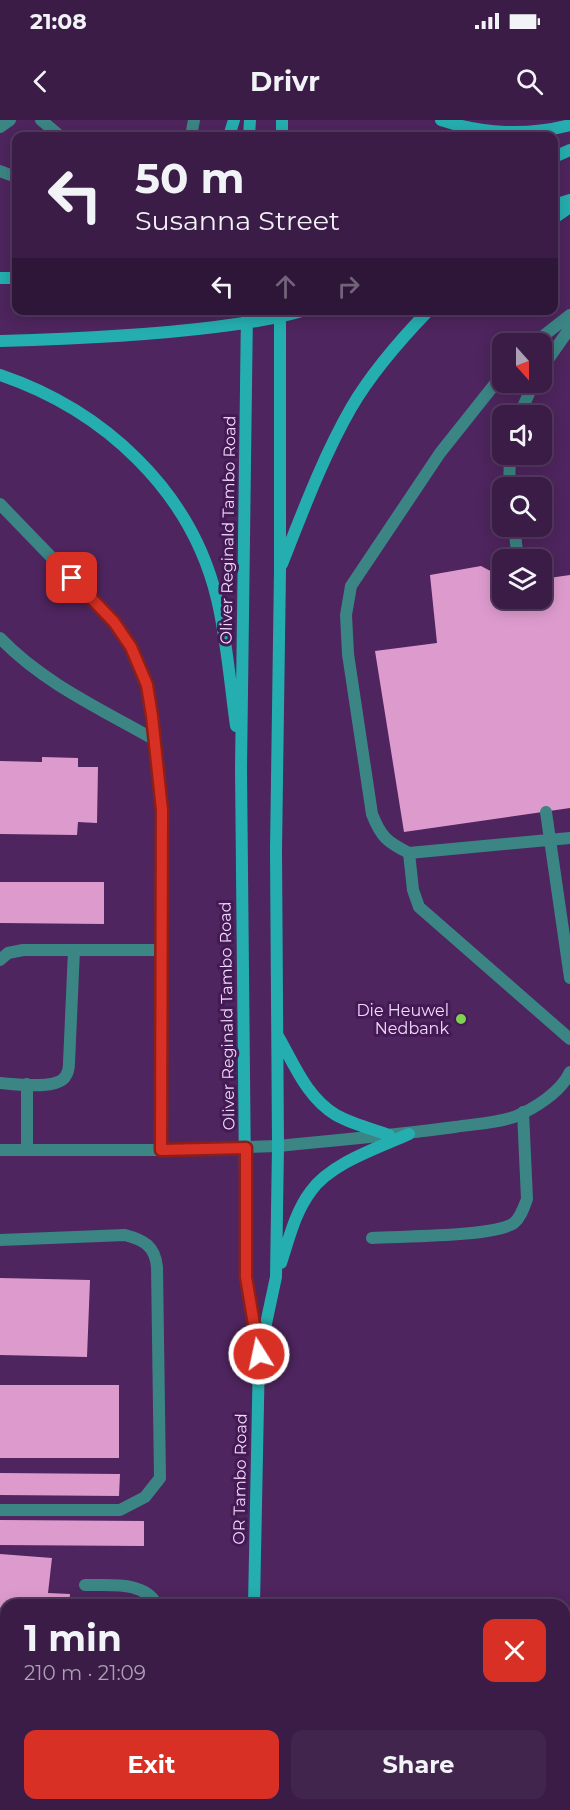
<!DOCTYPE html>
<html lang="en">
<head>
<meta charset="utf-8">
<style>
  :root { --surface:#3a1c46; --page:#41254d; --text:#f1f3f6; --muted:#aba1b3; --line:#543a5f; --accent:#d93025 }
  body { margin:0; font-family:Montserrat,sans-serif; background:var(--page); color:var(--text); height:100vh; display:flex; flex-direction:column; font-size:22px; white-space:nowrap }
  * { box-sizing:border-box; margin:0 }
  p { font-size:20px; color:var(--muted) }
  .icon { flex:none; width:33px; height:33px; fill:none; stroke:currentColor; stroke-width:2; stroke-linecap:round; stroke-linejoin:round }
  .map { position:relative; flex:1; overflow:hidden }
  .drawer { position:absolute; left:0px; top:1479px; width:570px; height:212px; display:flex; flex-direction:column; background:var(--surface); border-radius:18px 18px 0 0; box-shadow:0 3px 15px #0003,0 0 0 2px var(--line) }
  .drawer>* { flex:none }
  .hud { position:absolute; left:12px; top:12px; width:546px; height:183px; border-radius:12px; box-shadow:0 3px 15px #0003,0 0 0 2px var(--line); background:#3a1c46; color:var(--text); overflow:hidden }
  .needle { width:39px; rotate:159deg }
  .fabs { position:absolute; left:492px; top:213px; display:grid; gap:12px }
  .fabs a { display:grid; place-items:center; width:60px; height:60px; border-radius:12px; background:var(--surface); box-shadow:0 3px 15px #0003,0 0 0 2px var(--line); font-size:30px }
  .pin { position:absolute; display:grid; place-items:center; width:51px; height:51px; color:#fff; margin:-26px; border-radius:12px; box-shadow:0 3px 9px #0006 }
  .me { position:absolute; width:66px; margin:-33px; rotate:350deg; stroke-linejoin:round; filter:drop-shadow(0 0 4px #0008) }
  .turn { display:flex; align-items:center; gap:21px; height:126px; padding:0 24px; font-size:27px }
  .turn .icon { width:78px; height:78px; stroke-width:2.5 }
  .turn b { display:block; font-size:42px; line-height:51px }
  .lanes { display:flex; align-items:center; height:57px; padding:0 24px; background:#0003; justify-content:center; gap:30px; direction:ltr }
  .lanes .off { opacity:.35 }
  .round { display:grid; place-items:center; flex:none; width:63px; height:63px; border-radius:12px; background:var(--page) }
  .headline { display:flex; align-items:center; justify-content:space-between; height:102px; padding:0 24px }
  h1 { font-size:36px; font-weight:700; line-height:45px }
  .primary-button { display:flex; gap:12px; margin-top:auto; padding:12px 24px }
  .primary-button a { flex:1; height:69px; border-radius:12px; background:var(--accent); color:#fff; font-size:24px; font-weight:700; line-height:69px; text-align:center }
  .primary-button a+a { background:var(--page); color:var(--text) }
  .status { display:flex; justify-content:space-between; align-items:center; height:42px; padding:0 30px; background:var(--surface); direction:ltr }
  .status svg { height:16px; fill:currentColor }
  header { display:flex; justify-content:space-between; align-items:center; height:78px; padding:0 24px; background:var(--surface); font-size:27px; font-weight:700 }
  .map>svg:first-child { display:block }
  .building { fill:#dd9bcd }
  .lines { fill:none; stroke-linecap:round; stroke-linejoin:round }
  .service { stroke:#3c8585; stroke-width:12 }
  .minor { stroke:#3c8585; stroke-width:12 }
  .secondary { stroke:#25aeaf; stroke-width:12 }
  .route-casing { stroke:#8d1f18; stroke-width:15 }
  .route { stroke:#d93025; stroke-width:10 }
  .poi-dot { fill:#80d051; stroke:#431a53; stroke-width:2 }
  .labels { text-anchor:middle; dominant-baseline:central; stroke-width:6; stroke-linejoin:round; paint-order:stroke }
  .street-label { font-size:16px; fill:#f2dafc; stroke:#431a53 }
  .poi-label { font-size:16px; fill:#f2dafc; stroke:#431a53; text-anchor:end }
</style>
</head>
<body>
<div class="status"><b>21:08</b><svg viewBox="0 0 49 12"><path d="M0 12V9h3v3zM5 12V6h3v6zM10 12V3h3v9zM15 12V0h3v12zM26 1h20v11H26zM47 4h2v5h-2z"/></svg></div>
<header><svg class="icon" aria-label="back" viewBox="0 0 24 24"><path d="M15 5l-7 7 7 7"/></svg>Drivr<svg class="icon" aria-label="search" viewBox="0 0 24 24"><circle cx="10" cy="10" r="6"/><path d="M15 15l6 6"/></svg></header>
<div class="map">
<svg width="570" height="1690" viewBox="0 0 570 1690">
  <rect width="100%" height="100%" fill="#4e255e"/>
  <path class="building" d="M481 446 502 457V478H542V459L570 455V688L404 712 375 531 437 523 430 455Z
    M42 637 78 638V647H98L97 703 78 702 77 715 0 714V641L42 642Z
    M0 762H104V804L0 803Z
    M0 1158 90 1160 87 1237 0 1235Z
    M0 1265H119V1338H0Z
    M0 1353 120 1354 119 1376 0 1375Z
    M0 1400 144 1401V1426L0 1425Z
    M0 1434 52 1438 48 1473 70 1474 69 1485H6V1563H0Z"/>
  <g class="lines">
    <path class="service" d="M41 0 60 16
      M0 7 10 0
      M191 16 194 0
      M0 51 16 57
      M533 224 570 195
      M542 248 570 208
      M502 255 440 333 351 466 346 495 348 534 372 694C381 717 387 722 409 733L570 718
      M519 296 534 262
      M509 368 510 334
      M514 406 518 440
      M0 518C43 563 101 589 155 620
      M546 692 570 858
      M409 733 413 770 419 787 570 919
      M0 840 8 833 23 830H161
      M0 963C15 964 56 970 65 957 68 953 69 948 69 943L74 830
      M278 1026C338 1020 397 1015 455 1007 474 1004 496 1003 514 997 534 989 561 972 570 952
      M27 1030V964
      M372 1118C401 1116 494 1117 514 1103 521 1097 524 1087 527 1079L523 992
      M0 1120 125 1115C144 1120 155 1126 157 1147L160 1358 145 1377 120 1390H0
      M85 1465C108 1466 145 1460 157 1485
      M0 1686 69 1690"/>
    <path class="minor" d="M0 384 114 502 131 527 147 565 157 637 162 691 161 1030
      M0 1030H161L278 1026
      M0 1620H6
      M157 1690V1684"/>
    <path class="secondary" d="M282 0V16
      M441 0C482 14 528 16 570 5
      M229 16 234 0
      M249 16 250 0
      M554 37 570 30
      M554 85 570 80
      M554 98 570 87
      M0 158H16
      M247 190 241 649 246 1157 259 1234 254 1485
      M0 221C72 219 144 216 215 207 246 203 276 199 305 190
      M0 255C103 290 191 370 217 479 227 520 230 564 236 606
      M282 444C303 391 323 337 351 288 372 252 400 220 429 190
      M278 916C294 944 307 978 336 995 352 1004 372 1009 389 1015
      M281 1143C289 1119 295 1092 311 1071 331 1043 378 1028 409 1014
      M261 1227 276 1157 278 1026 276 730 280 450V190
      M255 1684V1690"/>
  </g>
  <g class="lines">
    <defs>
      <path id="route" d="M72 458 114 502 131 527 147 565 152 596 162 690 161 1030 246 1028V1157L259 1234"/>
    </defs>
    <use href="#route" class="route-casing"/>
    <use href="#route" class="route"/>
  </g>
  <circle class="poi-dot" cx="461" cy="899" r="6"/>
  <g class="labels">
    <g class="street-label">
      <text transform="translate(228 410) rotate(-89)">Oliver Reginald Tambo Road</text>
      <text transform="translate(227 896) rotate(-91)">Oliver Reginald Tambo Road</text>
      <text transform="translate(240 1359) rotate(-89)">OR Tambo Road</text>
    </g>
    <g class="poi-label">
      <text x="449" y="890">Die Heuwel<tspan x="449" dy="18">Nedbank</tspan></text>
    </g>
  </g>
</svg>
<div class="fabs">
<a><svg class="needle" viewBox="-14 -14 28 28"><path d="M0-13l5 13h-10z" fill="#e53935"/><path d="M0 13l5-13h-10z" fill="#aba1b3"/></svg></a>
<a><svg class="icon" aria-label="sound" viewBox="0 0 24 24"><path d="M4 9h4l5-4v14l-5-4H4zM17 9q2 3 0 6"/></svg></a>
<a><svg class="icon" aria-label="search" viewBox="0 0 24 24"><circle cx="10" cy="10" r="6"/><path d="M15 15l6 6"/></svg></a>
<a><svg class="icon" aria-label="layers" viewBox="0 0 24 24"><path d="M12 4l9 5-9 5-9-5zM3 14l9 5 9-5"/></svg></a>
</div>
<div class="pin" style="left:72px;top:458px;background:#d93025"><svg class="icon" aria-label="arrive" viewBox="0 0 24 24"><path d="M6 21V4h12l-3 4 3 4H6"/></svg></div>
<svg class="me" style="left:259px;top:1234px" viewBox="-20 -20 40 40"><circle r="17" fill="#d93025" stroke="#fff" stroke-width="3"/><path d="M0-11L8 9 0 5-8 9z" fill="#fff"/></svg>
<div class="hud">
<div class="turn"><svg class="icon" aria-label="left" viewBox="0 0 24 24"><path d="M17 20v-9H6M10 6l-5 5 5 5"/></svg><div><b>50 m</b>Susanna Street</div></div>
<div class="lanes"><svg class="icon" aria-label="left" viewBox="0 0 24 24"><path d="M17 20v-9H6M10 6l-5 5 5 5"/></svg><svg class="icon off" aria-label="ahead" viewBox="0 0 24 24"><path d="M12 20V5M6 11l6-6 6 6"/></svg><svg class="icon off" aria-label="right" viewBox="0 0 24 24"><path d="M7 20v-9h11M14 6l5 5-5 5"/></svg></div>
</div>
<section class="drawer">
<div class="headline"><div><h1>1 min</h1><p>210 m · 21:09</p></div><a class="round" style="background:#d93025;color:#fff"><svg class="icon" aria-label="close" viewBox="0 0 24 24"><path d="M6 6l12 12M18 6L6 18"/></svg></a></div>
<div class="primary-button"><a>Exit</a><a>Share</a></div>
</section>
</div>
</body>
</html>
